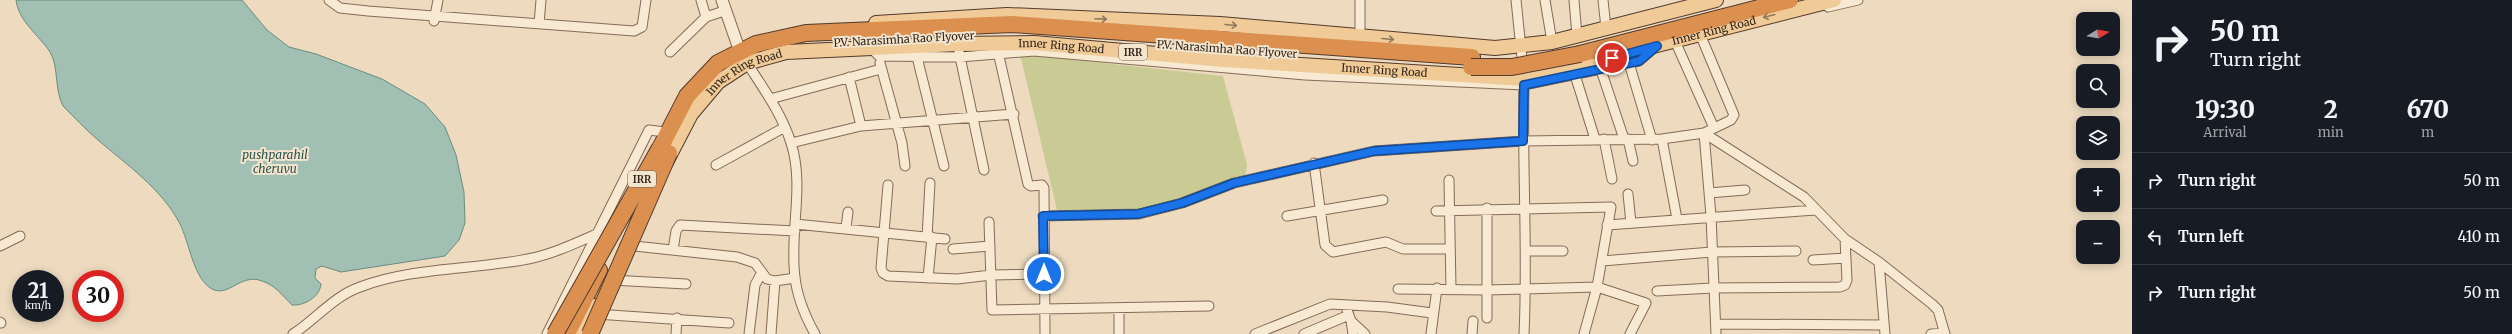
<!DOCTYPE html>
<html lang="en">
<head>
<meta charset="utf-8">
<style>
  :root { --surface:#171b24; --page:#20242c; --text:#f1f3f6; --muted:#9ea1a6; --line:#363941 }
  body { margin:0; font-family:Merriweather,serif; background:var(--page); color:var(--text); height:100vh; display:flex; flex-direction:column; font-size:15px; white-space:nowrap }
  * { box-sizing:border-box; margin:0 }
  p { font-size:13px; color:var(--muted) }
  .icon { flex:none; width:22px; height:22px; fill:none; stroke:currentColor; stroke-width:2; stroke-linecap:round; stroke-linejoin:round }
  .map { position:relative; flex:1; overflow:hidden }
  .details { display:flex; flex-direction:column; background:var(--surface); width:380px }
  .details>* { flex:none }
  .banner { background:#171b24; color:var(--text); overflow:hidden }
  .needle { width:26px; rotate:79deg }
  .tools { position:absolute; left:2076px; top:12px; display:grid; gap:8px }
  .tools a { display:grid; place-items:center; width:44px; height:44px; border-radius:8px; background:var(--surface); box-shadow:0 2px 10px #0003; font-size:20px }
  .speed { position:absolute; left:12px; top:270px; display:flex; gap:8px; font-size:20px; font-weight:700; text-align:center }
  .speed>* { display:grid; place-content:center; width:52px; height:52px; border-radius:50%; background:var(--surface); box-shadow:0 2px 10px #0003; line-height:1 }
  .speed small { font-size:10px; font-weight:400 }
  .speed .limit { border:6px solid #d22; background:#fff; color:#111 }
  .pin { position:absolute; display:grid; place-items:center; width:34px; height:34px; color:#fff; margin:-17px; border:2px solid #fff; border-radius:50%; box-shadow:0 1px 4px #0007 }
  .me { position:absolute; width:44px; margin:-22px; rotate:0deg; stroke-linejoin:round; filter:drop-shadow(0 0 3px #0008) }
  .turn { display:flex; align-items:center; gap:14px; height:84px; padding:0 12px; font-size:18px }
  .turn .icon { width:52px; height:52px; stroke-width:2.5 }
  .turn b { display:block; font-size:28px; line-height:34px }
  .eta { display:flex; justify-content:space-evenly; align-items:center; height:68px; text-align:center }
  .eta b { font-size:24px; font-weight:800; line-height:28px }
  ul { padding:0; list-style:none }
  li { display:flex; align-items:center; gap:12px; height:56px; padding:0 12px; border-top:1px solid var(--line) }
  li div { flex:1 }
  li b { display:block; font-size:15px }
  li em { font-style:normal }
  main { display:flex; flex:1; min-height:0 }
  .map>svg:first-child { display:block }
  .green { fill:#caca94 }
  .water { fill:#a2bfb3; stroke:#6a8c80 }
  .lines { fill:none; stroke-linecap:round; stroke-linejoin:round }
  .minor-casing { stroke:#856b58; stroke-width:11 }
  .tertiary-casing { stroke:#856b58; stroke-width:13 }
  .primary-casing { stroke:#523a2d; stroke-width:16 }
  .motorway-casing { stroke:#523a2d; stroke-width:18 }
  .minor { stroke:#f8e9d2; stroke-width:9 }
  .tertiary { stroke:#f8e9d2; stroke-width:11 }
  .primary { stroke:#f0cb97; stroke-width:14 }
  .motorway { stroke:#dc9050; stroke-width:16 }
  .motorway-bridge-casing { stroke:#523a2d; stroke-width:18; stroke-linecap:butt }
  .motorway-bridge { stroke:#dc9050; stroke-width:16 }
  .oneway { stroke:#92785a }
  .route-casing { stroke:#114b97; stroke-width:10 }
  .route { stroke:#1a73e8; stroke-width:7 }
  .labels { text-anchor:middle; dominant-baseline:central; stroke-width:4; stroke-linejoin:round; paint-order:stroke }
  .shield { fill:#f4e5cf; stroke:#6e5f52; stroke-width:1 }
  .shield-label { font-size:10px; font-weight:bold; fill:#35261c }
  .street-label { font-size:11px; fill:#35261c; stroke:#f4e5cf }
  .water-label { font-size:12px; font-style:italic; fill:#2c544d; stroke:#f4e5cf }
</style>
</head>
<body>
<main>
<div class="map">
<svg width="2132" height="334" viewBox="0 0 2132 334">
  <rect width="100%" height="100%" fill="#eddabf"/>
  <path class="green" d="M1020 54 1223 76 1247 165 1244 181 1156 209 1057 210Z"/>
  <path class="water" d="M16 0H242L267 30 289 47 316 54 382 79 425 104 445 127 456 155 464 192 465 223 459 240 445 256 341 272 322 266 316 269 315 278 321 284C320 297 304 306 292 305 283 296 275 285 262 281 240 272 227 301 209 287 193 275 189 242 180 224 162 189 127 165 98 140 85 129 74 117 63 106 54 88 59 67 50 52 38 34 19 22 16 0Z"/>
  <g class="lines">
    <defs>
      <path id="minor" d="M329 0 340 8 368 11 634 31 642 27 646 0
        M701 0 706 17
        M1360 0V36
        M1516 0 1523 68
        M1545 0 1552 42
        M1574 0 1577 36
        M1603 0 1606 28
        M1828 7 1858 0
        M434 21 438 0
        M539 24 541 0
        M1675 41 1714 128
        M872 49 879 56 960 57 1034 51 1305 75 1524 85 1639 61 1654 48
        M670 52 706 17 724 11
        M959 52 984 170
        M998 52 1028 184 1031 186 1042 185 1044 188 1045 334
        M917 57 944 166
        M747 63C763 88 782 114 791 143 805 186 789 233 795 277 797 297 805 316 815 334
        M880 63 902 143 905 166
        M1629 63 1652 140
        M1601 70 1624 139
        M1575 75 1595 139
        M849 77 861 126
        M1524 85C1522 168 1528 251 1524 334
        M770 99 881 69
        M1704 133 1804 197 1845 239 1879 262 1932 304 1938 310 1945 334
        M1704 133 1711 216 1716 334
        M1604 139 1612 179
        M1628 139 1633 161
        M1662 139 1677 219
        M791 143 861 126 1014 114
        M1314 163 1325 245 1333 252 1386 242 1403 249H1449
        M716 165 785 127
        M1449 180 1451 289
        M888 185 881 268 883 273 888 276 957 279 991 275 1044 274
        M1709 193 1745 190
        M1628 194 1631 223
        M1487 208V318
        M1436 211 1611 207 1597 287 1584 334
        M1043 216 1139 214 1182 203 1234 183 1374 151 1523 141 1662 139 1704 133 1731 120 1734 115 1700 34
        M1287 216 1383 200
        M989 222 992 310 1209 306
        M795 224 945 239
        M1607 225 1815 210
        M846 228 848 212
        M927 237 930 183
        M625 245 737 257 755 263 767 279 775 281 795 278
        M0 246 20 236
        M953 249 990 246
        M673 250 676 231 680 225 795 231
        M1526 251H1563
        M1813 260 1846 258
        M1602 261 1712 252 1796 251
        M1879 262 1885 334
        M928 278 932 237
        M611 280 686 284
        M1398 289 1486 290 1597 287 1646 303 1630 334
        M1657 291 1713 288 1840 287 1845 285 1847 280 1845 239
        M1119 308V334
        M1347 310 1351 321 1365 334
        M596 314 729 323
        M1351 321 1353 334
        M0 322 1 323
        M1716 324 1884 325
        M293 334C315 320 334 296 360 287 413 267 473 270 528 259 553 254 576 243 599 233
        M547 334 649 130 665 132
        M676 334 677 318
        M749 334 755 285 762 272
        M771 334 775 281
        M1255 334 1330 304 1387 307 1432 313
        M1304 334 1349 315
        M1431 334 1437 288
        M1472 334 1473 321
        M1931 334 1945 333"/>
      <path id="tertiary" d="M722 0 738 46"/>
      <g id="primary">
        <path d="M876 23 1007 15 1220 24 1495 48 1552 42 1716 0"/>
        <path id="s1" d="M665 164 691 114 718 82 747 63 786 52 958 44 1034 43 1224 60 1523 79 1834 0"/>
        <path d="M581 334 594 306"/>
      </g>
      <path id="motorway" d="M1580 54 1790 0
        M654 160 687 96 718 63 756 44 806 33 1012 24 1472 57
        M567 334 599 270"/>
    </defs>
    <use href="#minor" class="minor-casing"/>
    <use href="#tertiary" class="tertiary-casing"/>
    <use href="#primary" class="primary-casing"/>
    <use href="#motorway" class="motorway-casing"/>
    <use href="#minor" class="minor"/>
    <use href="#tertiary" class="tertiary"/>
    <use href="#primary" class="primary"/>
    <use href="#motorway" class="motorway"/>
    <defs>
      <path id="motorway-bridge" d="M1471 67H1512L1580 54
        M555 334 660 148
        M590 334 669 153"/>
    </defs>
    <use href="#motorway-bridge" class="motorway-bridge-casing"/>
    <use href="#motorway-bridge" class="motorway-bridge"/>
  </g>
  <defs><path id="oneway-shaft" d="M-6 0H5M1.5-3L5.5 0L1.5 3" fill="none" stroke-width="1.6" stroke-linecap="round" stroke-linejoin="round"/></defs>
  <g class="oneway">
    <use href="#oneway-shaft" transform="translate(1769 16) rotate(166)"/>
    <use href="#oneway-shaft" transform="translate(1101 19) rotate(2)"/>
    <use href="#oneway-shaft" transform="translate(1231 25) rotate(5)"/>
    <use href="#oneway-shaft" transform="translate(1388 39) rotate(5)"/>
  </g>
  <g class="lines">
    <defs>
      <path id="route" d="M1044 274 1043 216 1138 214 1182 203 1234 183 1374 151 1523 141 1524 85 1639 61 1657 46 1612 58"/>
    </defs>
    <use href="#route" class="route-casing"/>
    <use href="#route" class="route"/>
  </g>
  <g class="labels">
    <g class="shield">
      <rect x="1119" y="44" width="28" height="16" rx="3"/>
      <rect x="628" y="171" width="28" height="16" rx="3"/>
    </g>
    <g class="shield-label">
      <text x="1133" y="52">IRR</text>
      <text x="642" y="179">IRR</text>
    </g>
    <g class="street-label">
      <text stroke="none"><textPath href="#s1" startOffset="1109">Inner Ring Road</textPath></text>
      <text transform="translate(904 39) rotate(-3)">P.V. Narasimha Rao Flyover</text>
      <text stroke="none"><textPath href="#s1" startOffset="449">Inner Ring Road</textPath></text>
      <text transform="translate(1227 49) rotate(4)">P.V. Narasimha Rao Flyover</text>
      <text stroke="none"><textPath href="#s1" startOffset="773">Inner Ring Road</textPath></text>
      <text stroke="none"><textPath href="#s1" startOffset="126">Inner Ring Road</textPath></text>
    </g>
    <g class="water-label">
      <text x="275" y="154">pushparahil<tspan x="275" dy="14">cheruvu</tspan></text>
    </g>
  </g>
</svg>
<div class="tools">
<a><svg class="needle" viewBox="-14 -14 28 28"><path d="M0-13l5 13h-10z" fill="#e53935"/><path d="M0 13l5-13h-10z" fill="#9ea1a6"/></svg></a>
<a><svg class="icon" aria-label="search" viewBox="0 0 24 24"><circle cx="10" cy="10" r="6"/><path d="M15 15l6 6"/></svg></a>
<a><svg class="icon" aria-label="layers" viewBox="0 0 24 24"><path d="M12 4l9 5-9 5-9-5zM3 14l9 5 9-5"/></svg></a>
<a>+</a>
<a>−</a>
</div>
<div class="speed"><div>21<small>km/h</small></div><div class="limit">30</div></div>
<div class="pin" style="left:1612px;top:58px;background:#d93025"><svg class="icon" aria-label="arrive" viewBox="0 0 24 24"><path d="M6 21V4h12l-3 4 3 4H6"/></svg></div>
<svg class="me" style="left:1044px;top:274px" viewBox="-20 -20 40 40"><circle r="17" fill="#1a73e8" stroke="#fff" stroke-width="3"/><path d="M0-11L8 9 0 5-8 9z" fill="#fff"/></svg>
</div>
<section class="details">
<div class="banner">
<div class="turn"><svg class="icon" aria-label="right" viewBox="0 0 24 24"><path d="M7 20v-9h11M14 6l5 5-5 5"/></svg><div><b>50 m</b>Turn right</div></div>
</div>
<div class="eta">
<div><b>19:30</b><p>Arrival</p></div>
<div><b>2</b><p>min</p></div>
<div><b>670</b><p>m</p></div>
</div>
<ul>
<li><svg class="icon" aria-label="right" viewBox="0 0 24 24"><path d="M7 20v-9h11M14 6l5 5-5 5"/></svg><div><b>Turn right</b></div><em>50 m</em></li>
<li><svg class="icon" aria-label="left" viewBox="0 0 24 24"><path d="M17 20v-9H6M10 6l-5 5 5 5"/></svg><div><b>Turn left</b></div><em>410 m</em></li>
<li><svg class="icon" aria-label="right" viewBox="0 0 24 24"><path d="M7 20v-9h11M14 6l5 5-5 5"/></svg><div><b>Turn right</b></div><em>50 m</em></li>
</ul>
</section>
</main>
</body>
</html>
